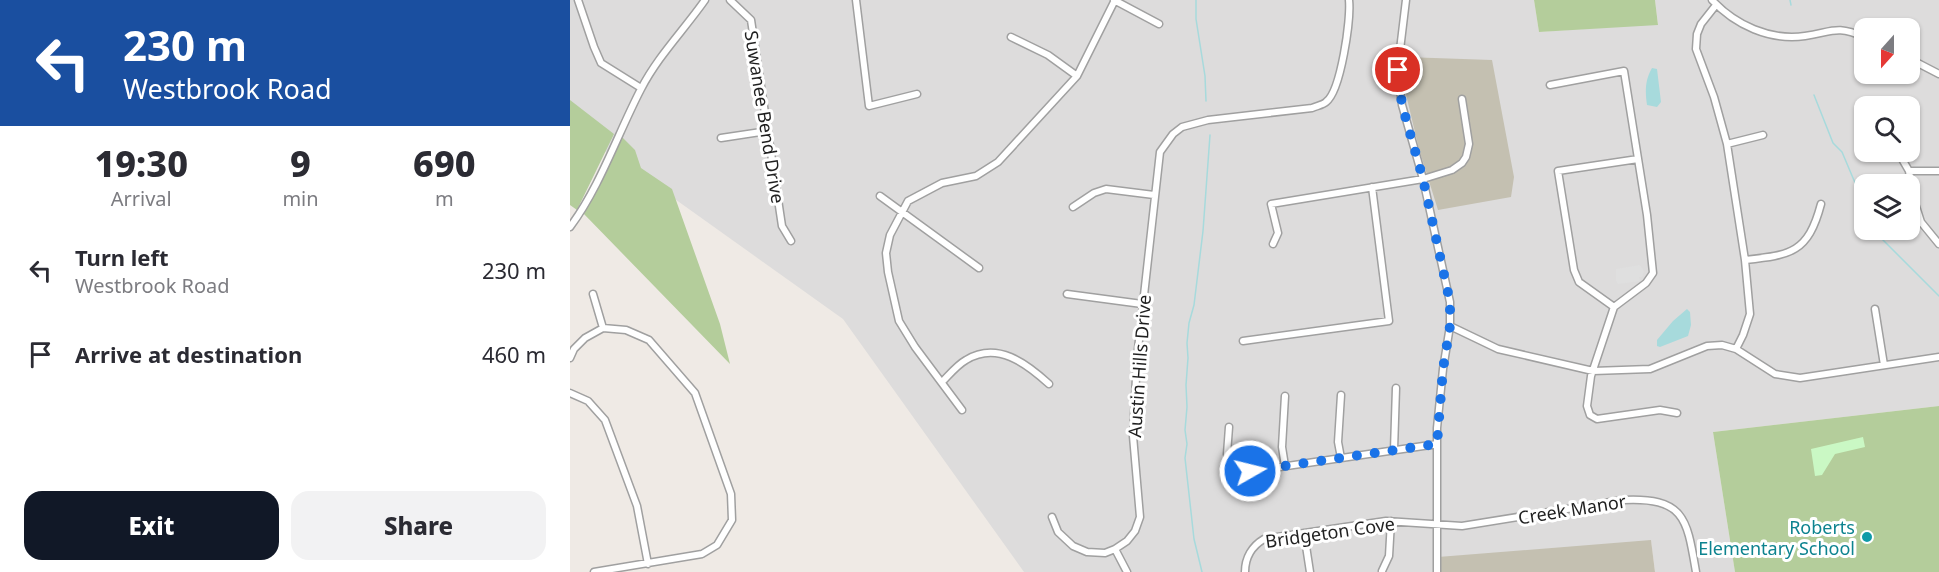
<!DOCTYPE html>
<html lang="en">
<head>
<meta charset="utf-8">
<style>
  :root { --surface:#fff; --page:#f2f2f3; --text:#2b2b33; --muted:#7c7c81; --accent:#111827 }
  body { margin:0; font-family:"Noto Sans",sans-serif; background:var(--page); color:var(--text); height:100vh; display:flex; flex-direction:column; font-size:22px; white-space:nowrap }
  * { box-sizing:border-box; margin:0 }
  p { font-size:20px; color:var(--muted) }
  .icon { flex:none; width:33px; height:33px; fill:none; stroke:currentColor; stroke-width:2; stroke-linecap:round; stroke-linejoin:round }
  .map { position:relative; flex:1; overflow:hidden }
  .drawer { display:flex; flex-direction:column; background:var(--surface); width:570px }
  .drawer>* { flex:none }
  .guide { background:#1a4fa0; color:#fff; overflow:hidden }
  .needle { width:39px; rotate:201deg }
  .tools { position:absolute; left:1284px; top:18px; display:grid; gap:12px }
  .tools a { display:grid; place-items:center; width:66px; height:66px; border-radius:12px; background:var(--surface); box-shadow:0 2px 4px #0004; font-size:30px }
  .pin { position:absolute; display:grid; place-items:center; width:51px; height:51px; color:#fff; margin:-26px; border:3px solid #fff; border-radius:50%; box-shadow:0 2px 6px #0007 }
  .me { position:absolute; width:66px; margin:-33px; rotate:82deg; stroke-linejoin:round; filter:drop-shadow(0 0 4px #0008) }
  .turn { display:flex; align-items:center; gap:21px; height:126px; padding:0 24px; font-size:27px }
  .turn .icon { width:78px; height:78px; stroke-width:2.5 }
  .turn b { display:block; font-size:42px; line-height:51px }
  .eta { display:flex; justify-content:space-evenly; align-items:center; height:102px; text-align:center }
  .eta b { font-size:36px; font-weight:800; line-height:42px }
  .primary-button { display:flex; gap:12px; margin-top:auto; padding:12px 24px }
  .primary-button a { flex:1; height:69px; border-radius:18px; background:var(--accent); color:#fff; font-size:24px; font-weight:800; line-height:69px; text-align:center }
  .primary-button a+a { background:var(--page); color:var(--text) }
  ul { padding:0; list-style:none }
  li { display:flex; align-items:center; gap:18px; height:84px; padding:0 24px }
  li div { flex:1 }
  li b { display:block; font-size:22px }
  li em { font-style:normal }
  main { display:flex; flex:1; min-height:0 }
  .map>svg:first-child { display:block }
  .residential { fill:#dddcdc; fill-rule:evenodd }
  .construction { fill:#c4c0b1 }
  .forest { fill:#b4cd9b }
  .park { fill:#caf8c4 }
  .parking { fill:#dfdfdf }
  .water { fill:#a7dadc }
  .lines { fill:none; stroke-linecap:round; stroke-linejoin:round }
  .stream { stroke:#a7dadc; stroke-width:1.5 }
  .minor-casing { stroke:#a0a0a0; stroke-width:9 }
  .minor { stroke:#fff; stroke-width:6 }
  .route { stroke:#1a73e8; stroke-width:10; stroke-dasharray:0 18 }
  .culture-dot { fill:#0f9aa8; stroke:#fff; stroke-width:2 }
  .labels { text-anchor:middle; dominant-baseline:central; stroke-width:6; stroke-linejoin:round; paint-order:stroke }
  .street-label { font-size:18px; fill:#1f1f1f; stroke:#fff }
  .culture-label { font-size:18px; fill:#0d838f; stroke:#fff; text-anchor:end }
</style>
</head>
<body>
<main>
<section class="drawer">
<div class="guide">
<div class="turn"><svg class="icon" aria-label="left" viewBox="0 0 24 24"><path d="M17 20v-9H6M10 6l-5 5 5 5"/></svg><div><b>230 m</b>Westbrook Road</div></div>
</div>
<div class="eta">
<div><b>19:30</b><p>Arrival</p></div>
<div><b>9</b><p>min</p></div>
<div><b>690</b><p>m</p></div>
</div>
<ul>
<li><svg class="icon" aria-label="left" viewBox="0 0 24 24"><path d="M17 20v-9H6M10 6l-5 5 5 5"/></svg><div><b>Turn left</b><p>Westbrook Road</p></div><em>230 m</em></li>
<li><svg class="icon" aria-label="arrive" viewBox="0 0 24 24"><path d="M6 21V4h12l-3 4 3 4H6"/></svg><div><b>Arrive at destination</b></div><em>460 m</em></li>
</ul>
<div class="primary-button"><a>Exit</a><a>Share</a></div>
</section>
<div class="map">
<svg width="1369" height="572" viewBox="0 0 1369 572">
  <rect width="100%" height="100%" fill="#efeae5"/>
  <path class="residential" d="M0 0H964L969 32 1088 24 1085 0H1369V406L1143 432 1165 572H1085L1081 541 867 572H454L273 319 81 182 0 128ZM1294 28H1340V74H1294ZM1294 106H1340V152H1294ZM1294 184H1340V230H1294Z"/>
  <path class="construction" d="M835 57 922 60 944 177 941 197 868 210 849 149 834 86Z
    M1081 540 1085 572H867L868 557Z"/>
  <path class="forest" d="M964 0H1085L1088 25 969 32Z
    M0 100 44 134 7 210 0 205Z
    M51 136 65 150 71 168 102 189 150 324 160 364 13 213Z
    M1369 406V572H1165L1143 432Z"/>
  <path class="park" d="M1293 437 1295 447 1265 454 1252 475 1245 476 1241 449Z"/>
  <path class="parking" d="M1070 265 1074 271 1072 277H1069L1070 281 1048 284 1046 280V269Z"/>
  <path class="water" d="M1082 68 1087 69 1091 102 1087 107 1077 105C1075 91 1075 80 1082 68Z
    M1117 309 1120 312 1121 325 1118 336 1090 347 1087 346V340L1103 321Z"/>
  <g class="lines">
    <path class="stream" d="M626 0V19L635 76 636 101
      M1220 0 1221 5
      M1244 95 1263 143 1272 152 1294 204
      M1305 230 1308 235 1369 296
      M632 572 624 539 615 458 617 444 615 430 617 407 616 385 618 358 617 343 619 323 624 305 633 231 640 135"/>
    <defs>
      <path id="minor" d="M8 0 24 47 31 63 71 88
        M160 0 181 20 212 226 221 241
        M286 0 299 106 347 94
        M544 0 589 24
        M836 0 829 58V82L832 105 853 179 880 302V326L873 369 867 428V572
        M1142 0C1165 25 1200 41 1235 36 1263 32 1266 25 1294 37
        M1146 5 1131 24 1127 34 1126 49 1144 97 1157 144 1175 260 1180 314 1173 335 1166 349
        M441 37 478 55 507 76
        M1340 59 1369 74
        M980 85 1054 71 1077 215 1083 273 1076 283 1044 307 1021 376 1017 406 1020 415 1027 419 1090 410 1107 413
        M151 138 197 131
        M1157 144 1193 135
        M1328 152 1339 171 1343 197 1351 222 1369 244
        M1339 171H1369
        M310 196 409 268
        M503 207 524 193 536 189 584 195
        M0 227C30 187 48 133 71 89 88 56 114 30 135 0
        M703 244 708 233 701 204 853 179 882 170 892 163 896 157 899 144 892 99
        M1175 260C1221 255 1238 253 1251 204
        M23 294 33 328
        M497 294 572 304
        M1044 307 1009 282 1004 270 988 171 1068 159
        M1305 309 1314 365
        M880 326 928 349 1023 371 1080 369 1137 346 1152 345 1166 349 1205 374 1230 378 1369 357
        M673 341 819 321 802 187
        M0 358 4 349 15 338 33 328 56 330 79 340 125 393 161 494 162 520 147 545 132 554 24 572
        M372 382C379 375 387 365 396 360 427 341 456 363 479 384
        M0 393 18 401 35 420 67 506 78 564
        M771 395 768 442 771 458
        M715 396 712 447 715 466
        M392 410 345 347 329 321 318 272 316 253 320 235 338 201 372 183 406 176 428 162 507 76 545 0
        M659 427 657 454 662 474 867 444
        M824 450 826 388
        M482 517 488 532 503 546 517 552 535 553 545 549 557 541 565 531 570 517 563 436 567 358 590 152 603 134 612 127 638 120 742 108C746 106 753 105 756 102 771 91 781 19 779 0
        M734 533 740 572
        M545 549 557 572
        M812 571 819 556 821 521
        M675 572C675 558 682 546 694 539L816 521 892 526 1053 500C1115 497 1117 519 1126 572"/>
    </defs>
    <use href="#minor" class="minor-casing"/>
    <use href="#minor" class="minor"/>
  </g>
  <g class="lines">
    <path class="route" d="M680 471 867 444 873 369 880 326V302L853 179 832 105 828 70"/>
  </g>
  <circle class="culture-dot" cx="1297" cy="537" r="6"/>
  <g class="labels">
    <g class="street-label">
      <text transform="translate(195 117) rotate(81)">Suwanee Bend Drive</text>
      <text transform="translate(569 366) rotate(-86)">Austin Hills Drive</text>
      <text transform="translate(1002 509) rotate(-9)">Creek Manor</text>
      <text transform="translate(760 532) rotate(-8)">Bridgeton Cove</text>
    </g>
    <g class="culture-label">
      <text x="1285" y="527">Roberts<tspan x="1285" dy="21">Elementary School</tspan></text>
    </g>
  </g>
</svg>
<div class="tools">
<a><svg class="needle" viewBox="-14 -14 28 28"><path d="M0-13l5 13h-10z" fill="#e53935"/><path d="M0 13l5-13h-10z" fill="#7c7c81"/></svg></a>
<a><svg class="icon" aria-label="search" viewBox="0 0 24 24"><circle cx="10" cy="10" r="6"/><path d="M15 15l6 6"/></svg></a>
<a><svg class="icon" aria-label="layers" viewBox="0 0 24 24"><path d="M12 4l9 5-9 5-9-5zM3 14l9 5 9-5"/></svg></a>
</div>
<div class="pin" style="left:828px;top:70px;background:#d93025"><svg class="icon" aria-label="arrive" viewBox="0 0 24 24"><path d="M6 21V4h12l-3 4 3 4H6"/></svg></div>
<svg class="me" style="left:680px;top:471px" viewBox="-20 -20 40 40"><circle r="17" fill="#1a73e8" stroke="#fff" stroke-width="3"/><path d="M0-11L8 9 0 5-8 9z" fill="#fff"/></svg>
</div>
</main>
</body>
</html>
